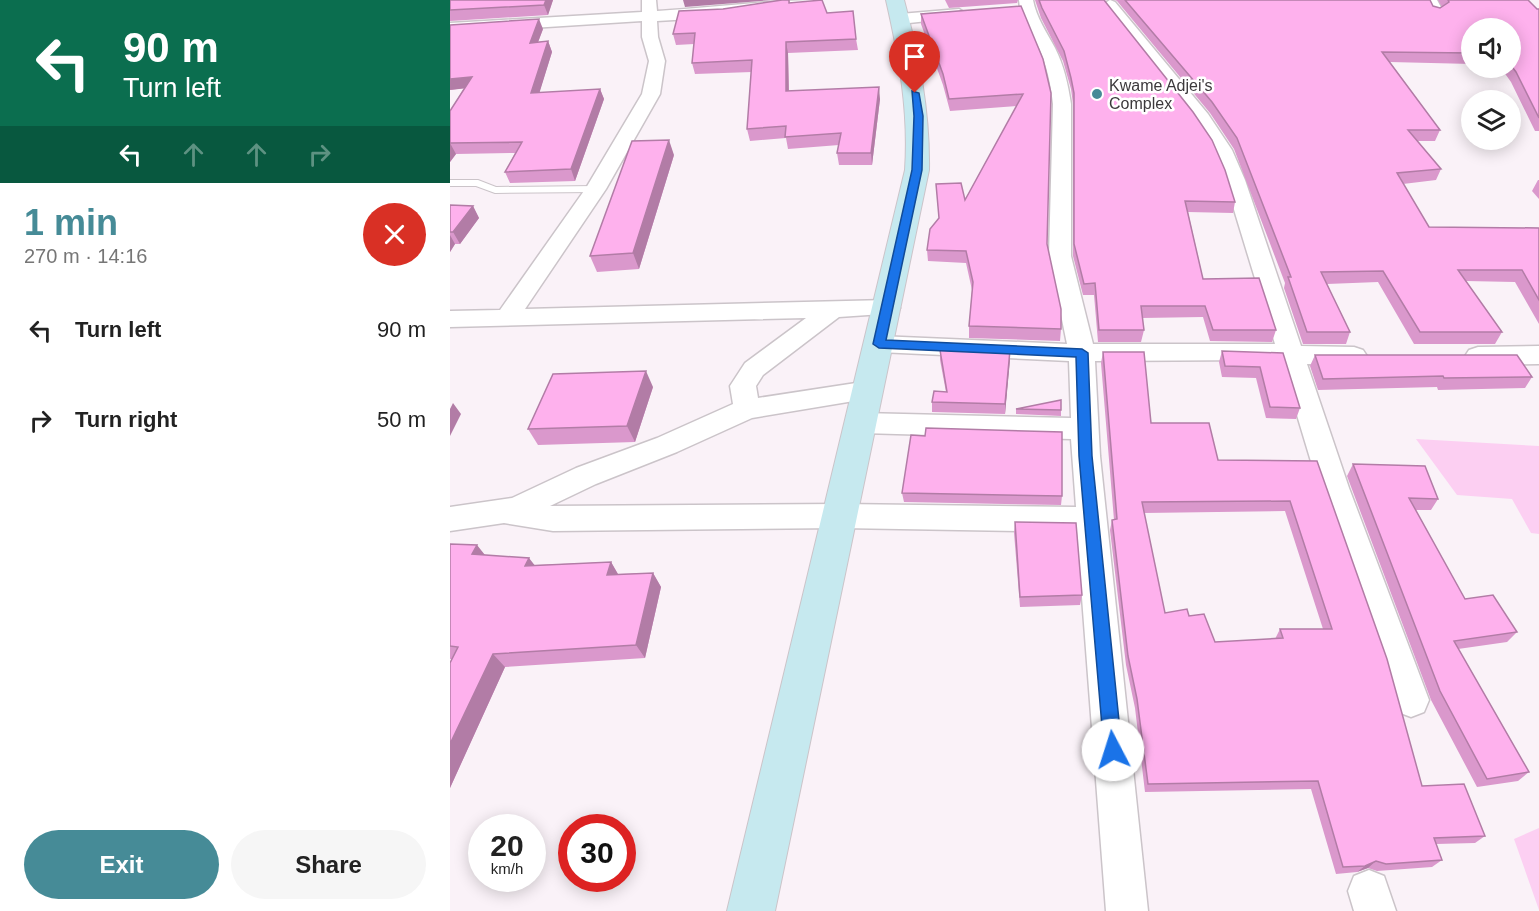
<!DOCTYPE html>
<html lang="en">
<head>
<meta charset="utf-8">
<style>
  :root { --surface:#fff; --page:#f6f6f6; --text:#222; --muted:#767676; --accent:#468b97 }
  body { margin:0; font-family:Helvetica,sans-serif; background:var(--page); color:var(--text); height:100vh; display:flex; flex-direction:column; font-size:22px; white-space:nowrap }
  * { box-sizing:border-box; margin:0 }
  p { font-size:20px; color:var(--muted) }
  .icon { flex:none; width:33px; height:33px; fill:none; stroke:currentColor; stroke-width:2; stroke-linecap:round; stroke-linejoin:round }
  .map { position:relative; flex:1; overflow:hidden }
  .sheet { display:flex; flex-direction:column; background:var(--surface); width:450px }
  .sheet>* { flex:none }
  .banner { background:#0b6e4f; color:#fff; overflow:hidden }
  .controls { position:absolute; left:1011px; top:18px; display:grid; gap:12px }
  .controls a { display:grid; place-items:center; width:60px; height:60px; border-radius:50%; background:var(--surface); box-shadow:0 3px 15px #0003; font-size:30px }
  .speed { position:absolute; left:18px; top:814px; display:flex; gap:12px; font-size:30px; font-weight:700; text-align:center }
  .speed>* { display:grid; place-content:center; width:78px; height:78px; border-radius:50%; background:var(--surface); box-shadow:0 3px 15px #0003; line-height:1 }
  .speed small { font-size:15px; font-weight:400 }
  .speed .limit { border:9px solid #d22; background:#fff; color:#111 }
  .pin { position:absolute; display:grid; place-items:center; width:51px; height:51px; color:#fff; margin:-62px -26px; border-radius:50% 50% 50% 0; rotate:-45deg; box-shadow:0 0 6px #0007 }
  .pin .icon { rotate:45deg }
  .me { position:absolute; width:66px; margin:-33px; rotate:355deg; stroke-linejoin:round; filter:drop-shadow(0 0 4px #0008) }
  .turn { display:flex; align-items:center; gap:21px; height:126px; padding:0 24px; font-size:27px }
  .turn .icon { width:78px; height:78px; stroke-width:2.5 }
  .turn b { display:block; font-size:42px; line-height:51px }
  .lanes { display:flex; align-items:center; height:57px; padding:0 24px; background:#0003; justify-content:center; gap:30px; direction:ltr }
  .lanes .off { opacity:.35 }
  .round { display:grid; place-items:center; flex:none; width:63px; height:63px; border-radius:32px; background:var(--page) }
  .head { display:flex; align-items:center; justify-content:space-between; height:102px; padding:0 24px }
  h1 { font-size:36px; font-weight:700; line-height:45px; color:var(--accent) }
  .button { display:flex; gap:12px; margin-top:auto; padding:12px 24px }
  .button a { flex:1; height:69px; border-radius:36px; background:var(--accent); color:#fff; font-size:24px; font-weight:700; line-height:69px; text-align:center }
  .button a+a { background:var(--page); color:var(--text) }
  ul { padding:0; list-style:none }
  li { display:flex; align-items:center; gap:18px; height:90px; padding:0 24px }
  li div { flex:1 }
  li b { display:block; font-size:22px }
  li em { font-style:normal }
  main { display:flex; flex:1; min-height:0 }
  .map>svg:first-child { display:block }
  .green { fill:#fccff2 }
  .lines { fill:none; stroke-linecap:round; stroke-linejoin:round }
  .lane-casing { stroke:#cbc4c9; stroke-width:2 }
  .street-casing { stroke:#cbc4c9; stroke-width:3 }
  .secondary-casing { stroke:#cbc4c9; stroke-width:2 }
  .lane { fill:#fff; fill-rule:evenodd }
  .street { fill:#fff; fill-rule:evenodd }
  .secondary { fill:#c6e9ef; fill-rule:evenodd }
  .wall { fill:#da98cc; fill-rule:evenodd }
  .shaded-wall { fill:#b27ca6 }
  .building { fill:#feb1ed; stroke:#b27ca6; stroke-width:1.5; fill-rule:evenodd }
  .route { fill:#1a73e8; stroke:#114b97; stroke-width:1.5 }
  .poi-dot { fill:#468b97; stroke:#fff; stroke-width:2 }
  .labels { text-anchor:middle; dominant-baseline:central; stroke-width:5; stroke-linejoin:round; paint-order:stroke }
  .far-poi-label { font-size:16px; fill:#3c393c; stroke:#fff; text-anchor:start }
</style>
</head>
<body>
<main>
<section class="sheet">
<div class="banner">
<div class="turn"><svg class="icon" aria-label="left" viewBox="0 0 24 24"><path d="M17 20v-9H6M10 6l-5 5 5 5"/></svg><div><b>90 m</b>Turn left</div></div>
<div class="lanes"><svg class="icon" aria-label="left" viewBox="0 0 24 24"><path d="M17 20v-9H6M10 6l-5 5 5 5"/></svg><svg class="icon off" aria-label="ahead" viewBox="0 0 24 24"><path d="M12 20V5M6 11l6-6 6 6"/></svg><svg class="icon off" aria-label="ahead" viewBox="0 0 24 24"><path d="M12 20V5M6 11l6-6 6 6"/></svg><svg class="icon off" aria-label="right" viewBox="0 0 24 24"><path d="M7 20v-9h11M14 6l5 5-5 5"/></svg></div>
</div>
<div class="head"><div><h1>1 min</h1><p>270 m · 14:16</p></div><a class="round" style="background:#d93025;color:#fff"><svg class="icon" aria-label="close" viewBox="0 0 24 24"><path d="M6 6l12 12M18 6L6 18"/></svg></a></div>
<ul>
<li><svg class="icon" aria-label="left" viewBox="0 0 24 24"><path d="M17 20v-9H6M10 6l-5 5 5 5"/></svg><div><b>Turn left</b></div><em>90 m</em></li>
<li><svg class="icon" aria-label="right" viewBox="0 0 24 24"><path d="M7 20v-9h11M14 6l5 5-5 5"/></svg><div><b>Turn right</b></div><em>50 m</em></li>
</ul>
<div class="button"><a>Exit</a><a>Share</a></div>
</section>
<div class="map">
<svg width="1089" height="911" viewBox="0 0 1089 911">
  <rect width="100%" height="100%" fill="#faf2f8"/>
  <path class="green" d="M966 439 1089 446V534L1081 533 1062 499 1007 495Z
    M1089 828V910L1064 839Z"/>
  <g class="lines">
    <defs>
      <path id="lane" d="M0 180H28L46 187 146 186 151 189 146 192 45 193 26 186H0Z"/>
      <path id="street" d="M192 0H206L207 11C262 8 316 0 370 0L363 4 275 17 207 21 208 37 215 61 210 94 156 189 75 309 438 300 447 303 450 308 447 313 389 317 313 375 306 386 308 398 419 381 428 383 432 390 428 397 302 418 227 452 146 484 100 506 391 504 626 507 621 439 412 433 402 430 398 423 402 416 412 413 621 418 619 361 429 352 420 350 416 344 420 338 429 336 617 344 599 256 603 104C601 85 597 66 589 48 581 33 570 17 569 0H583C586 17 597 33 605 48 614 66 618 84 621 104V256L643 344H825L775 180 762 150 743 121 652 5 660 0 665 2 758 114 782 150 795 180 851 346 904 347 913 350 917 356 913 362 904 365 857 364 899 488 979 700 974 712 961 717 948 712 943 700 869 488 831 362 806 360 645 361 650 456 698 911H656L627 532 391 528 103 531 54 523 0 531V507L62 498 126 468 207 438 283 404 280 386 295 363 356 318 0 327V311L50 310 136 188 192 94 199 61 192 37V21L0 33V23L192 12Z
        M973 0H987L993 11 985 16 980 14Z
        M509 9 517 14 514 17 450 24 442 19 450 14Z
        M1089 346V364L1028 365 1019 362 1015 356 1019 350 1028 347Z
        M919 870 934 876 946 911H904L898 891 904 876Z"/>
      <path id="secondary" d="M436 0H454C469 56 480 111 479 170L325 911H277L455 170C459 112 449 57 436 0Z"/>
    </defs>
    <use href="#lane" class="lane-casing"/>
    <use href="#street" class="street-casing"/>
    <use href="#secondary" class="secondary-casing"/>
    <use href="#lane" class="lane"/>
    <use href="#street" class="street"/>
    <use href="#secondary" class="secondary"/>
  </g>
  <path class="wall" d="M0 0H103L98 15 0 21Z
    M339 0 340 3 377 13 406 39 408 50 338 53 339 91 430 99 422 165H389L387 153 389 145 338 149 336 138 300 141 297 129 302 72 245 74 242 63 244 44 226 45 223 34Z
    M495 0H568L567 3 499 8Z
    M585 0H656L654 1 785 202 783 213 738 212 753 279 826 330 822 342 760 341 753 317 692 318 694 330 691 342H648L644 295H633L623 256V104L621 89 613 61 591 18Z
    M665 0H980L983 6 990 8 992 7 988 0H1078L1087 9H1089V131H1085L1061 82 1051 68H1060V28H1022V64L940 62 990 130 985 141H967L991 169 986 180 953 184 979 227 1089 228V324L1065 282 1016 281 1052 332 1045 344H964L928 282 877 284 900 332 896 344H853L834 288 835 283 784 149 760 113 667 1Z
    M571 6 597 244 611 329 610 341 519 338V326L522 290 516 263 478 261 477 250 489 218 486 184 515 200 567 106 500 111 493 85 471 24V14Z
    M93 29 88 42 98 41 102 52 89 93 150 89 154 99 125 181 60 183 55 172 65 153 6 154 0 162V111L14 88 0 90Z
    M224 155 189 269 147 272 140 256Z
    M1088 180H1089V199L1082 191Z
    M0 205 23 206 29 218 10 244H5L0 252Z
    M490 350H560L555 414 482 412V402L496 392 490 360Z
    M772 351 833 353 850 408 846 419 816 418 806 378 772 377 769 362Z
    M653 352 701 423 768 460 867 461 972 786 1035 836 1025 843 986 844 992 860 982 867 927 871 918 868 907 872 886 874 861 789 695 792 685 708 676 665 660 530 662 520H664L651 363ZM835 511 873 629H830L825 639 765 642 739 616 715 613 694 513Z
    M865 355 1082 377 1075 388 988 390 987 387 868 390 860 366Z
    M203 387 185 442 88 445 78 429Z
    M566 409 611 410V416L566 414Z
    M475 436 612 496 611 505 454 502 452 493Z
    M903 464 988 499 981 510H965L1015 599 1067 632 1057 642 1008 649 1079 772 1068 781 1027 787 981 700 897 476Z
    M565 522 632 595 630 605 570 607 564 533Z
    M0 544 35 555 85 565 161 562 168 574 203 573 211 587 195 658 55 667 0 788V663L2 659H0Z"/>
  <path class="shaded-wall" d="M96 0H103L98 15 94 5Z
    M233 0H322L235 7Z
    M89 19 93 29 84 53 80 43Z
    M98 41 102 52 86 104 81 93Z
    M336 42 338 53 339 103 336 91Z
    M22 77 27 87 0 90V79Z
    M429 87 430 99 422 165 421 153Z
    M150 89 154 99 125 181 121 169Z
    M219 140 224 155 189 269 183 253Z
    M0 143 6 154 0 162Z
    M23 206 29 218 10 244 3 232Z
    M0 235 5 244 0 252Z
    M560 350V360L555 414V404Z
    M196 371 203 387 185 442 177 426Z
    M3 403 11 414 0 436V409Z
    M27 545 39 560 22 554Z
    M79 558 90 572 75 566Z
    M161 562 169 576 157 575Z
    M203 573 211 587 195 658 186 645Z
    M43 654 55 667 0 788V744Z
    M926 861 918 868 907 872 915 866Z"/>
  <path class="building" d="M0 0H96L94 5 0 10Z
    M332 0H339V3L372 0 377 13 403 11 406 39 336 42V91L429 87 421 153H387L391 133 335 137 336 126 297 129 302 60 242 63 245 33 223 34 229 11 273 9Z
    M589 0H654L743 112 762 140 775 170 785 202 735 201 753 279 809 278 826 330H763L755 306H691L694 330H649L645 283 634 284 624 244V93L621 78 614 51 592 8Z
    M675 0H980L983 6 990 8 999 2 998 0H1078L1087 9H1089V118L1066 72 1060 64V28H1022V53L932 52 990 130H958L991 169 947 173 979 227 1089 228V300L1072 270H1008L1052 332H970L933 271 871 272 900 332H857L838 277H841L787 138 762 102Z
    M571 6 593 59 601 93 597 244 611 309V329L519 326 523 282 516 251 477 250 480 229 489 218 486 184 511 183 515 200 573 94 499 99 493 74 471 14Z
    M89 19 80 43 98 41 81 93 150 89 121 169 55 172 72 142 0 143V111L22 77 0 79V25Z
    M219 140 183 253 140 256 182 141Z
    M0 205 23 206 3 232H0Z
    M510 348 560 350 555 404 482 402 484 391 497 392 490 350Z
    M772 351 833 353 850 408 820 407 810 367 775 366Z
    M653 352H694L701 423H759L768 460 867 461 937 659 972 786 1014 784 1035 836 984 838 992 860 936 864 926 861 915 866 893 867 868 781 698 784 687 699 678 656 662 520 667 519ZM840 501 882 629H830L833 638 765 642 754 614 739 616 737 609 715 613 692 502Z
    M865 355H1067L1082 377 994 378 993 376 873 379Z
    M196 371 177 426 78 429 103 374Z
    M611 400V410L566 409Z
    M476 428 612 432V496L452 493 461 435 475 436Z
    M903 464 975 466 988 499 959 498 1015 599 1043 595 1067 632 1004 641 1079 772 1037 779 990 691Z
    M565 522 626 523 632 595 570 597Z
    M0 544 27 545 22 554 79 558 75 566 161 562 157 575 203 573 186 645 43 654 0 744V663L8 647 0 646Z"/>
  <path class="route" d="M462 91 469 93 473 116 472 170 436 340 632 349 638 353 642 456 672 750 669 756 663 759 657 756 654 750 629 456 626 357 429 348 423 344 462 170 464 116Z"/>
  <circle class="poi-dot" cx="647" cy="94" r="6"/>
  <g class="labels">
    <g class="far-poi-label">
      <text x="659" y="85">Kwame Adjei's<tspan x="659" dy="18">Complex</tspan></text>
    </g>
  </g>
</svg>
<div class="controls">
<a><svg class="icon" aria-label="sound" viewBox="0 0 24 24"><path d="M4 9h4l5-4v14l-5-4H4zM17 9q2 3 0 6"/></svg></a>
<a><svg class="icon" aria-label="layers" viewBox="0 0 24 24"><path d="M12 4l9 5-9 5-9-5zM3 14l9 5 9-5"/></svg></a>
</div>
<div class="speed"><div>20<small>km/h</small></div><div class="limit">30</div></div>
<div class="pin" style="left:465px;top:93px;background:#d93025"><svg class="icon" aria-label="arrive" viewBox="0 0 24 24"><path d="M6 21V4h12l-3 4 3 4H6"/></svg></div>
<svg class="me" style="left:663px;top:750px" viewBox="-20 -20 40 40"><circle r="19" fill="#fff"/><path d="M0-13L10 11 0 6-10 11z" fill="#1a73e8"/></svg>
</div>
</main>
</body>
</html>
